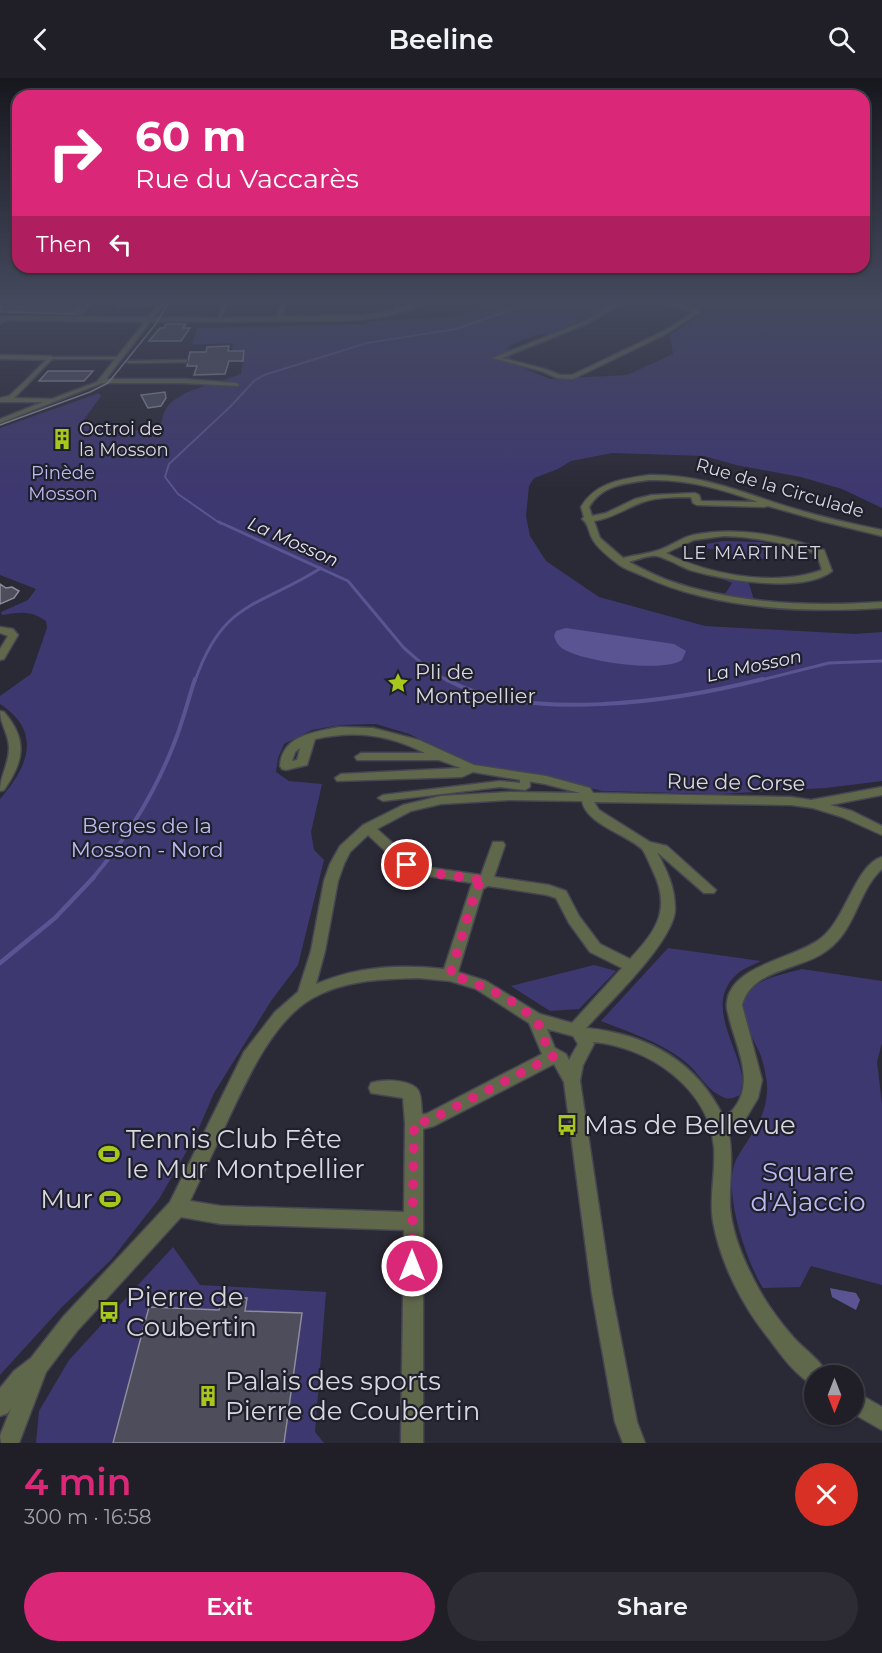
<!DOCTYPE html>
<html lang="en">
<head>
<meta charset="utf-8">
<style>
  :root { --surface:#201f28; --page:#2d2c34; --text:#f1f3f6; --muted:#a2a2a8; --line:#3d3d45; --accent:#db2777 }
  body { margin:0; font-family:Montserrat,sans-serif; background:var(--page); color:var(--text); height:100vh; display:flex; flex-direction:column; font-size:22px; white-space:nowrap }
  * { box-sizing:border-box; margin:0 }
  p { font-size:20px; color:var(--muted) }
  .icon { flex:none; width:33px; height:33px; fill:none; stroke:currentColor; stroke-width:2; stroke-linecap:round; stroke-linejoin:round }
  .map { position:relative; height:1365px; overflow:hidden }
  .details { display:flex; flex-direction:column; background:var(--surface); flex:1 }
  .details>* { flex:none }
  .guide { position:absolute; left:12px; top:12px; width:858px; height:183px; border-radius:18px; box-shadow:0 2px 4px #0004,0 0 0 2px var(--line); background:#db2777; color:#fff; overflow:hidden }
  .needle { width:39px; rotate:180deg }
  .tools { position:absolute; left:804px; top:1287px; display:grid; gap:12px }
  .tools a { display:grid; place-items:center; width:60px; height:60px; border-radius:50%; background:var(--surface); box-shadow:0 2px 4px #0004,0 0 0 2px var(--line); font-size:30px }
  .pin { position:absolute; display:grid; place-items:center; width:51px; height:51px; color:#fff; margin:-26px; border:3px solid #fff; border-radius:50%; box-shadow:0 2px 6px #0007 }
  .me { position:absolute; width:66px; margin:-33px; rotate:0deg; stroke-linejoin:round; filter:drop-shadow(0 0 4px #0008) }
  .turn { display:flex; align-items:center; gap:21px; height:126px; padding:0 24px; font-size:27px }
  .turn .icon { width:78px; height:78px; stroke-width:2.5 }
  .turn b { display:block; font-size:42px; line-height:51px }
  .then { display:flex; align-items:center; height:57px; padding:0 24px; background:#0003; gap:12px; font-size:22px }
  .round { display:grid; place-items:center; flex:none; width:63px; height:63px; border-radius:32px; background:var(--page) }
  .headline { display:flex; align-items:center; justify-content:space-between; height:102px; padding:0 24px }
  h1 { font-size:36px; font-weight:600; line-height:45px; color:var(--accent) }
  .primary-button { display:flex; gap:12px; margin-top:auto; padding:12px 24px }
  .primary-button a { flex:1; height:69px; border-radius:36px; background:var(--accent); color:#fff; font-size:24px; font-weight:600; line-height:69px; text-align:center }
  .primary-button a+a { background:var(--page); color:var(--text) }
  header { display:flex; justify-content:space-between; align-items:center; height:78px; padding:0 24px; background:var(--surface); font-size:27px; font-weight:600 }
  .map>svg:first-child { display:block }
  .green { fill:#3e3870 }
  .water { fill:#5a5592 }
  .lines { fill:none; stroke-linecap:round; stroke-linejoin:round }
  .stream-far3 { stroke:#5a5592; stroke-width:2 }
  .stream-far2 { stroke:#5a5592; stroke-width:3 }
  .stream-far1 { stroke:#5a5592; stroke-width:4 }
  .stream { stroke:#5a5592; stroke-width:4.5 }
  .building { fill:#4d4d5b; stroke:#8c8c9b; stroke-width:1.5 }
  .pedestrian-casing { stroke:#464551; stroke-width:3 }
  .minor-casing { stroke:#464551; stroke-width:3 }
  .tertiary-casing { stroke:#464551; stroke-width:3 }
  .pedestrian { fill:#60684c; fill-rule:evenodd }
  .minor { fill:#60684c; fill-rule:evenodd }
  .tertiary { fill:#60684c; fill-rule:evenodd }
  .tram { stroke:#8f8e99; stroke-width:1.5 }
  .route { stroke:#db2777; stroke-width:10; stroke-dasharray:0 18 }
  .labels { text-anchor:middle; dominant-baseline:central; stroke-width:4.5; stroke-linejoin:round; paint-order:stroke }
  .far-poi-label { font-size:18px; fill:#d7d7e0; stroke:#20202c; text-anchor:start }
  .far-park-label { font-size:18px; fill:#bdbbf1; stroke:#20202c }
  .far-street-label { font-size:18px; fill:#d7d7e0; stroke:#20202c }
  .far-water-label { font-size:18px; font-style:italic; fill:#e2e2f5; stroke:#20202c }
  .far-neighbourhood-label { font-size:18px; letter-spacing:1.5px; fill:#d7d7e0; stroke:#20202c }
  .poi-label { font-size:21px; fill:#d7d7e0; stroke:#20202c; text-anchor:start }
  .street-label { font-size:21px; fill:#d7d7e0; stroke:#20202c }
  .park-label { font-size:21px; fill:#bdbbf1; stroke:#20202c }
  .near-poi-label { font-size:26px; fill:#d7d7e0; stroke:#20202c; text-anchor:start }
  .near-park-label { font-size:26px; fill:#bdbbf1; stroke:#20202c }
</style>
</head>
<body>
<header><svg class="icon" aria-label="back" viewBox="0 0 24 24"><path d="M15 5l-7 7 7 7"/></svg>Beeline<svg class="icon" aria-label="search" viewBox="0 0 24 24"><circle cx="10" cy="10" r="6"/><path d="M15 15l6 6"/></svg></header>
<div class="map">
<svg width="882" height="1365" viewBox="0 0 882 1365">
  <rect width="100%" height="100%" fill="#2a2936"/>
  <path class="green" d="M494 222 621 223 549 257 540 256 510 267 507 275 516 287 550 301 627 297 673 276 670 257 706 233 658 222H882V430L842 411 801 399 736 387 704 378 612 375 571 383 558 391 534 400 529 408 526 438 530 458 546 483 599 519 705 548 855 556 882 554V703L826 710 720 716 602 713 530 695 474 686 409 656 376 646 340 647 312 652 284 666 278 680 276 694 289 703 322 706 311 754 314 772 324 782 298 887 271 923 214 1015 195 1059 159 1121 111 1182 62 1229 0 1297V721C28 689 43 654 0 626V618L31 596 47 550 46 543C32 532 18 534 2 537L1 534 28 522 36 511 0 497V350L99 315 101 318 83 343 100 351 160 353C161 346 162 337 166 331 175 313 223 303 241 296L245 273H232L233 265 192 267 197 250 366 246 368 243 449 239 460 237Z
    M723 463 761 464 784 469 766 468 768 481H740L716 476 714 471 696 470 695 468Z
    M720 500 748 502 754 522 725 516 732 505Z
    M668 870 761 883C753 887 742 891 736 897 705 926 737 966 742 998 743 1004 741 1011 740 1017 734 1020 729 1022 723 1019 708 1013 700 997 689 987 664 965 631 955 601 943Z
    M594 887 616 893 579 931 550 933 511 908Z
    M802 891 882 903V965L877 984 882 1026V1207L811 1188 800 1209 763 1210C746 1183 721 1109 737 1080 749 1059 766 1040 767 1014 768 1004 764 988 761 978 754 960 734 934 749 914 760 899 786 896 802 891Z
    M173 1169 200 1207 326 1214 315 1354 324 1365H36L39 1333 69 1282Z"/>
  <path class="water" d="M566 550 674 566 686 573 682 582C662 595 587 584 565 572 559 569 556 564 554 558L556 553Z
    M830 1210C839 1212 846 1213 856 1215L860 1222 856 1232 832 1219Z"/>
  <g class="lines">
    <path class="stream-far3" d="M221 446 178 416 165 399 169 386 231 328 254 303 264 297 367 265 456 251 539 222"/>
    <path class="stream-far2" d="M219 444 348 503 404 570 427 590 448 603
      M195 603C223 522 258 530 321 490
      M757 603 829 585 882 583"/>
    <path class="stream-far1" d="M446 601C525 646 677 623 763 601
      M92 801C127 760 156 713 175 663 183 643 188 622 195 601"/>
    <path class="stream" d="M0 885 55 840 94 799"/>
  </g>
  <path class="building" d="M47 222H87L76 236 0 234V223Z
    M166 246H186L183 250H190L181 263H149L160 250H164Z
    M229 268 228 273H244L243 283H229L225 296 194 297 197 288H187L190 274H206L207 269Z
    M48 293H93L84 303H39Z
    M165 314 166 320 161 328 148 330 141 317Z
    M0 506 6 510 12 509 19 513 14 520 0 526Z
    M223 1219 247 1220 245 1233 302 1235 284 1365H113L149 1229 219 1232Z"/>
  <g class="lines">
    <defs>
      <path id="pedestrian" d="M90 222H95L80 238H78V236Z
        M225 222H229L220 242 216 243Z
        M49 279H120L122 280 120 281H52L27 307H23V305Z
        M185 282 187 283V284L129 285 127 284 129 283Z
        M525 696 530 699V709L525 712 500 709 383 723 378 720 383 717 500 703 520 705V699Z"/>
      <path id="minor" d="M116 222H167L106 301H183L236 305 239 307 238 308 183 305H102L0 345V341L43 324H0V320L9 318 23 305 28 306 14 320 52 321 97 304 158 227H118L115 225Z
        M283 222H288L281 241 276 242Z
        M394 222H400L399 229 403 232V234L394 231Z
        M625 222H634L615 229 589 245 502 280 545 291 560 297H572L662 254 694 234 648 222C660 222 691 225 700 234L666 256 573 301 557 300 541 293 493 280 585 243 611 227Z
        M0 242H4L5 243 0 246Z
        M0 277 51 278 54 280 51 282 0 281Z
        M649 397C702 396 743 415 792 430 822 439 852 446 882 452V458L821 443 768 428 764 429 697 427 693 425 691 419C676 419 659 419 643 424 626 430 613 440 594 443L600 460 623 480C635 477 647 476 659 472 671 468 681 460 693 457 737 448 782 457 824 472L832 493C803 516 724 502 690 492 682 489 662 478 656 478 648 477 636 482 629 484 641 490 654 497 667 502 734 526 811 529 882 524V530C805 535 713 531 643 498 635 494 624 491 618 486 610 480 596 469 592 460 588 453 589 446 582 441L584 439 581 429C596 404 622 401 649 397ZM649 402C688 401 722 411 758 424L701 423 699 417 695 415 652 417 635 421 606 435 592 438 589 429C602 407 626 405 649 402ZM724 458C756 459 786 465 817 476L822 492C777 509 708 497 666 475L694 462Z
        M0 549 13 551 18 557 4 581 0 582V571L8 558 0 555Z
        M0 633 4 634C28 662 24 683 4 712L0 713C0 698 9 686 9 670 9 656 0 646 0 633Z
        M339 649 373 650 419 662 474 687 546 698 590 710 593 715 791 719 811 722 882 709V717L830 727 852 733 882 748V757L842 739 813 730 791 727 594 724 599 732 650 764 667 768 716 812 714 815H704L657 774C667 793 675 809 675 831 675 862 608 926 586 950 647 956 696 983 723 1038 731 1035 733 1032 737 1026 753 1001 737 970 730 943 729 938 726 931 727 925 730 887 794 881 820 861 846 842 855 787 882 779V791C856 814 857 856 820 877 794 892 751 893 742 927L762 1002 758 1020 743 1045 728 1051C734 1078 729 1103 730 1129 732 1155 743 1181 755 1204 765 1224 779 1243 794 1260 805 1272 822 1283 828 1298H814V1307C797 1299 781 1277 770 1262 743 1229 720 1185 713 1143 709 1118 716 1094 714 1069 709 1010 649 969 593 964L594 966 583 987 580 1003 612 1216 637 1344 645 1365H623L615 1344 592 1216 564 1004 554 986 434 1048 423 1051V1365H401L404 1152 221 1146 181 1139 77 1253 46 1294 19 1365H1L0 1358 11 1330 8 1335 0 1338V1310L14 1293 31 1280 63 1239 170 1124 244 974 275 934 298 914 311 873 324 803 330 786 340 768 363 747 403 727 441 718 509 714 580 715 545 706 473 694 462 699 337 703 335 700 341 696 461 690 439 682H357L355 679 361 675H425C388 656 354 652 315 661L307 687 286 692 282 691 280 688C282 657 315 654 339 649ZM300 670 297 682 292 683 295 674ZM509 722 582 723C586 746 626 756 642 771 646 776 649 785 652 791 672 831 657 852 630 881L600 866 579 838 566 813 549 807 494 799 505 767 503 764H493L481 797 418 788 377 751 411 733 441 726ZM368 757 409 795 472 805 444 891C399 886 358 888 316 906L325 873 338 803 344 786 350 774ZM488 808 547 817 556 820 569 845 590 874 622 890 572 945 540 936 486 903 458 894 483 811ZM418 900 450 903 476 911 529 945 542 976 426 1036H422C421 1029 422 1018 418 1012 410 1001 382 1001 371 1005L369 1010 371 1015 403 1020 405 1045 404 1134 221 1128 190 1123C202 1097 215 1071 227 1044 246 1004 271 945 311 921 344 902 381 901 418 900ZM547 951 573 958 578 966 569 982 566 976 555 970Z
        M854 1313 882 1329V1352L854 1336Z"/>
      <path id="tertiary" d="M418 222H428C384 249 325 242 275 243 184 245 92 243 0 242V238L222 240 364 237 393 233Z"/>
    </defs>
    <use href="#pedestrian" class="pedestrian-casing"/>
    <use href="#minor" class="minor-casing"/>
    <use href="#tertiary" class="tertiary-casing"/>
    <use href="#pedestrian" class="pedestrian"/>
    <use href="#minor" class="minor"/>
    <use href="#tertiary" class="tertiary"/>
    <path class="tram" d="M0 347 90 314 108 305 155 247 170 222"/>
  </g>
  <linearGradient id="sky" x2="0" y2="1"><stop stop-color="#17171e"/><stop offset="0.54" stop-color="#44495d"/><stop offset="1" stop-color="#44495d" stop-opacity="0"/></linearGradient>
  <rect width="882" height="414" fill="url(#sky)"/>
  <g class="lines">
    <path class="route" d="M407 787 414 792 486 803 477 808 450 897C479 906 512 919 534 941 544 951 543 968 554 978L428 1043 414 1045 412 1188"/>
  </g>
  <defs>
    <symbol id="building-bare" viewBox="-9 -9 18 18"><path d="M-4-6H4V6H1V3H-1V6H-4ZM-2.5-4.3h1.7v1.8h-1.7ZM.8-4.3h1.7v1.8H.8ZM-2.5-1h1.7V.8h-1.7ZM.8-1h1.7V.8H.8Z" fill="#a8c71c" stroke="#20202c" stroke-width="2.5" paint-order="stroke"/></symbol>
    <symbol id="sight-bare" viewBox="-9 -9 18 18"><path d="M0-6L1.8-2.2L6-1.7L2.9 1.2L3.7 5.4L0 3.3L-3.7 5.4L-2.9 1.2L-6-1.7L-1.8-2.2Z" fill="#a8c71c" stroke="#20202c" stroke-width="2.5" paint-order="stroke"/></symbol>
    <symbol id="bus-bare" viewBox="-9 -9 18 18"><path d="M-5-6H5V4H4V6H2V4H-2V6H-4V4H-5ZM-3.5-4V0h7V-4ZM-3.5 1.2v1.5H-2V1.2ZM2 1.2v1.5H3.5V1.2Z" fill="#a8c71c" stroke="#20202c" stroke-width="2.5" paint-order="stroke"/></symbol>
    <symbol id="stadium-bare" viewBox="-9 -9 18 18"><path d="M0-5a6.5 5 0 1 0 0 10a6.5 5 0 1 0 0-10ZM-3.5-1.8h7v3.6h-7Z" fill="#a8c71c" stroke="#20202c" stroke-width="2.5" paint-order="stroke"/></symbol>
  </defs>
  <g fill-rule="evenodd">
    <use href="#building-bare" x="47" y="346" width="30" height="30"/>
    <use href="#sight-bare" x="383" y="590" width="30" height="30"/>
    <use href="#bus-bare" x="552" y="1032" width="30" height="30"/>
    <use href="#stadium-bare" x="94" y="1061" width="30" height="30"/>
    <use href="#stadium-bare" x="95" y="1106" width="30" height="30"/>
    <use href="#bus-bare" x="94" y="1219" width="30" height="30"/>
    <use href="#building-bare" x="193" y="1303" width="30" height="30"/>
  </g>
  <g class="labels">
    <g class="far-poi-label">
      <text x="79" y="351">Octroi de<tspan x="79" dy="21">la Mosson</tspan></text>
    </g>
    <g class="far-park-label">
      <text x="63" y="395">Pinède<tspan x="63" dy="21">Mosson</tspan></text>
    </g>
    <g class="far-street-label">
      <text transform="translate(780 410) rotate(16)">Rue de la Circulade</text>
    </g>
    <g class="far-water-label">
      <text transform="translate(293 464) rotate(24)">La Mosson</text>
      <text transform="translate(754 588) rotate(-12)">La Mosson</text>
    </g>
    <g class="far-neighbourhood-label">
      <text x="752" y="475">LE MARTINET</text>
    </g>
    <g class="poi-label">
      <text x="415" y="593">Pli de<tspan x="415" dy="24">Montpellier</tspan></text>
    </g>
    <g class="street-label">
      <text transform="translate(736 704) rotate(1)">Rue de Corse</text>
    </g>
    <g class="park-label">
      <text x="147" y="747">Berges de la<tspan x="147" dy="24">Mosson - Nord</tspan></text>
    </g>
    <g class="near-poi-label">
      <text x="584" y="1047">Mas de Bellevue</text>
      <text x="126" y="1061">Tennis Club Fête<tspan x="126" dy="30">le Mur Montpellier</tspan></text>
      <text x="93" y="1121" text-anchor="end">Mur</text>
      <text x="126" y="1219">Pierre de<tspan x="126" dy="30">Coubertin</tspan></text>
      <text x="225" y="1303">Palais des sports<tspan x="225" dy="30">Pierre de Coubertin</tspan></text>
    </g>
    <g class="near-park-label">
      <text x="808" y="1094">Square<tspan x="808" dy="30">d'Ajaccio</tspan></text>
    </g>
  </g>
</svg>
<div class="tools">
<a><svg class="needle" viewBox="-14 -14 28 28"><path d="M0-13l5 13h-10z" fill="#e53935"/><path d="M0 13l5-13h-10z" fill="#a2a2a8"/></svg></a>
</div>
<div class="pin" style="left:407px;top:787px;background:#d93025"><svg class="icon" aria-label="arrive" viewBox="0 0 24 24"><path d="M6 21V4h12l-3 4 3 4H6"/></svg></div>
<svg class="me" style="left:412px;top:1188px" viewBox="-20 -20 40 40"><circle r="17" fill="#db2777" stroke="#fff" stroke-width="3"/><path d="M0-11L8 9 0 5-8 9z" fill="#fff"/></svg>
<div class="guide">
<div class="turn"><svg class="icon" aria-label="right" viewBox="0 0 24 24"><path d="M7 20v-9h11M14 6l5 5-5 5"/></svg><div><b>60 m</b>Rue du Vaccarès</div></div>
<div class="then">Then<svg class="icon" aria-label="left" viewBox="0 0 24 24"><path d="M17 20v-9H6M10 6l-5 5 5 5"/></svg></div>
</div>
</div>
<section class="details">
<div class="headline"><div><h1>4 min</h1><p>300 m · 16:58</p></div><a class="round" style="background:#d93025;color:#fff"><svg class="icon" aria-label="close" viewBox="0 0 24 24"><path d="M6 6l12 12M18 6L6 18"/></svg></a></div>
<div class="primary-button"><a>Exit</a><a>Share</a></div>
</section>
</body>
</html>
